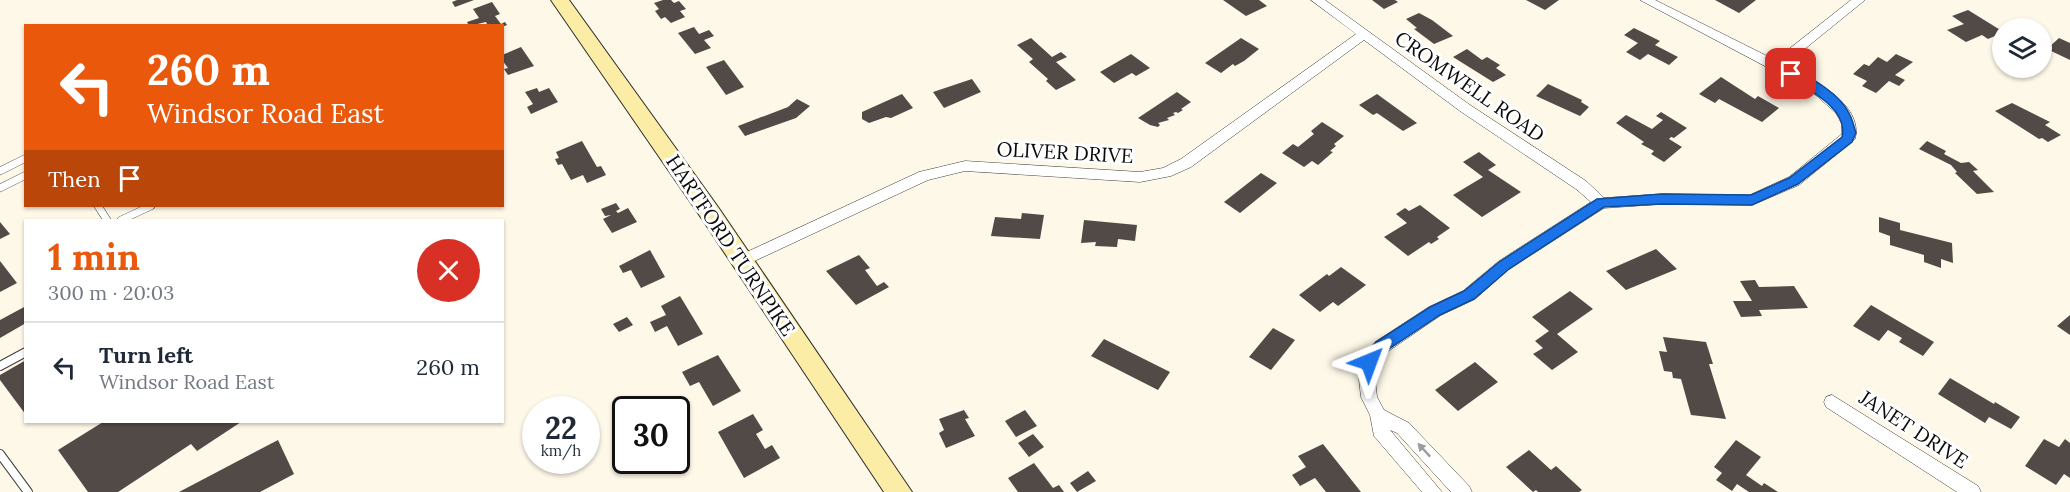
<!DOCTYPE html>
<html lang="en">
<head>
<meta charset="utf-8">
<style>
  :root { --surface:#fff; --page:#f6f6f7; --text:#1f2937; --muted:#747a83; --line:#e0e1e3; --accent:#ea580c }
  body { margin:0; font-family:Lora,serif; background:var(--page); color:var(--text); height:100vh; display:flex; flex-direction:column; font-size:22px; white-space:nowrap }
  * { box-sizing:border-box; margin:0 }
  p { font-size:20px; color:var(--muted) }
  .icon { flex:none; width:33px; height:33px; fill:none; stroke:currentColor; stroke-width:2; stroke-linecap:round; stroke-linejoin:round }
  .map { position:relative; flex:1; overflow:hidden }
  .drawer { position:absolute; left:24px; top:219px; width:480px; height:204px; display:flex; flex-direction:column; background:var(--surface); border-radius:0px; box-shadow:0 2px 4px #0004 }
  .drawer>* { flex:none }
  .guide { position:absolute; left:24px; top:24px; width:480px; height:183px; border-radius:0px; box-shadow:0 2px 4px #0004; background:#ea580c; color:#fff; overflow:hidden }
  .controls { position:absolute; left:1992px; top:18px; display:grid; gap:12px }
  .controls a { display:grid; place-items:center; width:60px; height:60px; border-radius:50%; background:var(--surface); box-shadow:0 2px 4px #0004; font-size:30px }
  .speed { position:absolute; left:522px; top:396px; display:flex; gap:12px; font-size:30px; font-weight:700; text-align:center }
  .speed>* { display:grid; place-content:center; width:78px; height:78px; border-radius:50%; background:var(--surface); box-shadow:0 2px 4px #0004; line-height:1 }
  .speed small { font-size:15px; font-weight:400 }
  .speed .limit { border:3px solid #111; border-radius:9px; background:#fff; color:#111 }
  .pin { position:absolute; display:grid; place-items:center; width:51px; height:51px; color:#fff; margin:-26px; border-radius:12px; box-shadow:0 3px 9px #0006 }
  .me { position:absolute; width:66px; margin:-33px; rotate:44deg; stroke-linejoin:round; filter:drop-shadow(0 0 4px #0008) }
  .turn { display:flex; align-items:center; gap:21px; height:126px; padding:0 24px; font-size:27px }
  .turn .icon { width:78px; height:78px; stroke-width:2.5 }
  .turn b { display:block; font-size:42px; line-height:51px }
  .then { display:flex; align-items:center; height:57px; padding:0 24px; background:#0003; gap:12px; font-size:22px }
  .round { display:grid; place-items:center; flex:none; width:63px; height:63px; border-radius:32px; background:var(--page) }
  .overview { display:flex; align-items:center; justify-content:space-between; height:102px; padding:0 24px }
  h1 { font-size:36px; font-weight:700; line-height:45px; color:var(--accent) }
  ul { padding:0; list-style:none }
  li { display:flex; align-items:center; gap:18px; height:90px; padding:0 24px; border-top:2px solid var(--line) }
  li div { flex:1 }
  li b { display:block; font-size:22px }
  li em { font-style:normal }
  .map>svg:first-child { display:block }
  .building { fill:#524a47 }
  .lines { fill:none; stroke-linecap:round; stroke-linejoin:round }
  .service-far1-casing { stroke:#3d3d3d; stroke-width:8 }
  .service-casing { stroke:#3d3d3d; stroke-width:10 }
  .minor-casing { stroke:#3d3d3d; stroke-width:1 }
  .secondary-casing { stroke:#2c2c2c; stroke-width:2 }
  .service-far1 { stroke:#fff; stroke-width:7 }
  .service { stroke:#fff; stroke-width:8 }
  .minor { fill:#fff; fill-rule:evenodd }
  .secondary { fill:#fbeda5; fill-rule:evenodd }
  .oneway { fill:#9d9d9d }
  .route { fill:#1a73e8; stroke:#114b97; stroke-width:1.5 }
  .labels { text-anchor:middle; dominant-baseline:central; stroke-width:6; stroke-linejoin:round; paint-order:stroke }
  .street-label { font-size:20px; fill:#0a0a0a; stroke:#fff }
</style>
</head>
<body>
<div class="map">
<svg width="2070" height="492" viewBox="0 0 2070 492">
  <rect width="100%" height="100%" fill="#fef8e8"/>
  <path class="building" d="M457 0H474L455 7 452 2Z
    M663 0H671L674 3 679 1 686 9 680 11 685 17 671 23 665 17 661 19 655 11 659 9 654 3Z
    M1223 0H1259L1267 6 1246 16Z
    M1372 0H1395L1398 2 1384 9Z
    M1526 0H1559L1545 10Z
    M1715 0H1756L1739 13Z
    M492 2 500 14 495 16 501 24 505 22 507 25 502 27 488 26 486 22 469 26 467 22 479 18 473 9Z
    M1968 10 2002 31V33L1988 39 1982 35 1966 42 1947 30 1964 24 1952 16Z
    M1419 13 1432 20 1453 36 1434 44 1414 29 1417 28 1406 19Z
    M694 27 699 34 709 30 714 36 704 40 711 48 695 54 678 33Z
    M1634 28 1660 41 1655 45 1678 57 1669 65 1648 54 1640 60 1626 52 1638 43 1624 35Z
    M1031 38 1052 57 1061 52 1067 57 1056 62 1076 80 1056 90 1046 81 1048 79 1029 62 1033 59 1017 45Z
    M1241 38 1259 49 1244 61 1235 66 1233 64 1221 73 1205 63Z
    M2059 38 2070 43V60L2047 49Z
    M521 47 534 66 508 75 504 69 508 68 502 60V55Z
    M1467 49 1482 60 1487 57 1500 65 1496 68 1506 75 1493 82 1453 57Z
    M1131 54 1150 68 1136 76 1132 73 1114 83 1100 72Z
    M1896 54 1913 62 1895 75 1905 80 1899 86 1889 81 1876 93 1862 86 1867 81 1853 74 1864 64 1869 66 1878 57 1887 62Z
    M724 60 744 87 726 95 706 67Z
    M1721 77 1755 99 1758 96 1779 108 1762 122 1719 99 1715 103 1699 94Z
    M972 79 981 92 944 108 933 92Z
    M1548 84 1582 100 1581 102 1589 107 1580 116 1536 96Z
    M537 88 539 92 549 88 558 102 531 114 527 107 533 104 525 92Z
    M1177 92 1191 102 1181 109 1183 110 1178 113 1176 112 1173 113 1175 115 1167 118 1169 120 1158 123 1160 125 1158 127 1150 125 1138 118Z
    M902 94 913 108 891 118 886 117 869 123 862 119V112Z
    M1377 94 1417 123 1403 131 1377 113 1373 115 1359 105Z
    M797 99 810 106 796 118 745 136 738 126 788 107Z
    M2012 103 2050 122 2045 125 2061 135 2048 142 2042 138 2039 139 1995 111Z
    M1661 112 1687 128 1674 138 1671 137 1669 139 1682 147 1664 162 1651 154 1654 151 1641 144 1644 142 1616 123 1626 115 1652 129 1663 120 1656 116Z
    M1322 122 1344 136 1334 144 1336 146 1330 151 1333 152 1318 165 1312 161 1304 167 1282 153 1293 144 1298 147 1314 134 1311 131Z
    M582 141 597 167 601 166 606 175 587 183 583 175 571 180 562 164 558 165 555 159 559 158 556 152Z
    M1927 141 1946 151 1944 154 1961 163 1969 162 1978 170 1973 171 1994 192 1977 194 1955 173 1957 172 1951 165 1919 149Z
    M1479 152 1496 165 1488 170 1521 192 1482 217 1453 195 1483 177 1463 162Z
    M1261 173 1277 183 1240 213 1224 202Z
    M616 203 620 209 616 211 618 213 628 208 637 222 612 233 603 219 611 215 605 216 601 209Z
    M1420 205 1450 228 1437 237 1439 239 1431 244 1429 242 1408 256 1384 237 1407 223 1396 214 1405 208 1409 211Z
    M1022 213 1044 215 1040 239 991 236 995 217 1021 219Z
    M1879 217 1900 223V230L1952 243 1953 263 1941 259V268L1924 262V255L1890 245V236L1879 232Z
    M1084 220 1137 225 1135 241 1118 239 1117 247 1095 246 1096 242 1081 243Z
    M0 222 10 234 0 239Z
    M1656 249 1677 269 1626 290 1606 271Z
    M650 250 665 277 641 288 631 270 623 273 619 266Z
    M859 255 870 268 865 270 877 286 884 282 889 287 856 305 826 271Z
    M0 261 17 283 0 292Z
    M1341 267 1366 285 1338 306 1333 302 1320 312 1299 295 1327 274 1329 276Z
    M1755 280 1759 287 1794 286 1808 308 1759 310 1762 316 1741 317 1733 301H1752L1740 281Z
    M1570 291 1593 309 1557 334 1578 352 1552 370 1533 354 1543 348 1535 341 1549 331 1532 317Z
    M680 296 703 334 678 346 667 326 655 332 650 322 666 315 661 306Z
    M1871 305 1934 342 1923 356 1899 342 1902 338 1888 330 1879 341 1853 326Z
    M26 306V323L0 338V320Z
    M2070 315V335L2057 326Z
    M627 317 633 325 619 332 613 324Z
    M1273 328 1295 340 1271 370 1249 357Z
    M1663 337 1706 342 1713 364H1709L1726 419 1691 415 1681 379 1673 378 1672 372 1664 371 1659 351 1667 352Z
    M1104 339 1170 372 1158 390 1091 356Z
    M718 355 741 391 713 406 699 382 690 386 682 372Z
    M26 360V415L0 380V375Z
    M1475 362 1498 382 1458 411 1435 390Z
    M1950 378 1994 404 1995 402 2020 417 2011 429 1989 417 1985 423 1938 394Z
    M964 410 969 418 965 419 975 436 946 448 939 433 944 430 939 419Z
    M1025 410 1037 426 1016 437 1005 421Z
    M753 414 763 430 756 434 765 449 772 445 780 458 744 478 718 432Z
    M103 422H241L197 451 191 444 118 492H88L58 450Z
    M1033 434 1044 447 1029 457 1018 443Z
    M2044 439 2059 447 2065 439 2070 443V478L2064 474 2056 485 2025 466Z
    M278 440 294 474 260 492H179Z
    M1736 440 1761 457 1746 475 1762 486 1764 483 1778 492H1749L1737 484 1732 491 1716 480 1722 473 1714 467Z
    M1323 444 1361 492H1326L1315 478 1300 486 1292 475 1306 467 1298 456Z
    M1529 450 1551 470 1556 466 1582 490 1579 492H1538L1536 490 1533 492 1506 467Z
    M1034 463 1053 488 1059 485 1064 492H1018L1008 478Z
    M1088 471 1096 481 1077 492 1070 483Z"/>
  <g class="lines">
    <defs>
      <path id="service-far1" d="M0 171 26 158
        M0 188 26 175
        M98 206 107 220
        M121 220 151 206"/>
      <path id="service" d="M0 366 26 352
        M0 454 28 492"/>
      <path id="minor" d="M1311 0H1325L1470 105 1586 181 1604 198 1662 194 1750 195 1789 177 1842 134V124L1836 113 1810 90 1640 0H1655L1775 60 1851 0H1865L1785 65C1811 78 1864 104 1855 139L1799 185 1752 205 1662 204 1604 208 1509 269 1475 299 1441 315 1387 352 1377 364 1375 379 1377 397 1384 410 1409 423 1469 486 1472 492H1451L1397 433 1390 430 1442 492H1422L1374 436 1370 415 1361 397 1359 379 1363 357 1375 342 1429 307 1463 291 1499 261 1591 202 1576 189 1460 111 1364 40 1191 167 1171 176 1140 182 965 171 928 180 746 265H736L733 261 736 257 919 172 965 161 1140 172 1163 168 1181 159 1356 34Z
        M1832 395 1978 486 1981 492H1957L1826 407 1824 402 1826 397Z"/>
      <path id="secondary" d="M551 0H569L718 207 912 492H884L702 219Z"/>
    </defs>
    <use href="#service-far1" class="service-far1-casing"/>
    <use href="#service" class="service-casing"/>
    <use href="#minor" class="minor-casing"/>
    <use href="#secondary" class="secondary-casing"/>
    <use href="#service-far1" class="service-far1"/>
    <use href="#service" class="service"/>
    <use href="#minor" class="minor"/>
    <use href="#secondary" class="secondary"/>
  </g>
  <defs><path id="oneway-solid" d="M-6-.8H1V-3.2L6.5 0L1 3.2V.8H-6Z" transform="scale(1.5)"/></defs>
  <use class="oneway" href="#oneway-solid" transform="translate(1424 450) rotate(-133)"/>
  <path class="route" d="M1791 70C1811 76 1841 95 1850 115 1853 121 1854 127 1856 133L1852 142 1798 184 1752 205 1662 204 1604 207 1509 269 1474 299 1440 315 1386 351 1374 366H1364L1362 362 1376 342 1430 307 1464 291 1499 262 1597 199 1662 194 1751 195 1789 178 1842 137C1849 108 1807 89 1787 77V72Z"/>
  <g class="labels">
    <g class="street-label">
      <text transform="translate(1470 86) rotate(35)">CROMWELL ROAD</text>
      <text transform="translate(1065 152) rotate(3)">OLIVER DRIVE</text>
      <text transform="translate(731 245) rotate(56)">HARTFORD TURNPIKE</text>
      <text transform="translate(1914 429) rotate(33)">JANET DRIVE</text>
    </g>
  </g>
</svg>
<div class="controls">
<a><svg class="icon" aria-label="layers" viewBox="0 0 24 24"><path d="M12 4l9 5-9 5-9-5zM3 14l9 5 9-5"/></svg></a>
</div>
<div class="speed"><div>22<small>km/h</small></div><div class="limit">30</div></div>
<div class="pin" style="left:1791px;top:74px;background:#d93025"><svg class="icon" aria-label="arrive" viewBox="0 0 24 24"><path d="M6 21V4h12l-3 4 3 4H6"/></svg></div>
<svg class="me" style="left:1369px;top:362px" viewBox="-20 -20 40 40"><path d="M0-17L14 15 0 8-14 15z" fill="#1a73e8" stroke="#fff" stroke-width="4"/></svg>
<div class="guide">
<div class="turn"><svg class="icon" aria-label="left" viewBox="0 0 24 24"><path d="M17 20v-9H6M10 6l-5 5 5 5"/></svg><div><b>260 m</b>Windsor Road East</div></div>
<div class="then">Then<svg class="icon" aria-label="arrive" viewBox="0 0 24 24"><path d="M6 21V4h12l-3 4 3 4H6"/></svg></div>
</div>
<section class="drawer">
<div class="overview"><div><h1>1 min</h1><p>300 m · 20:03</p></div><a class="round" style="background:#d93025;color:#fff"><svg class="icon" aria-label="close" viewBox="0 0 24 24"><path d="M6 6l12 12M18 6L6 18"/></svg></a></div>
<ul>
<li><svg class="icon" aria-label="left" viewBox="0 0 24 24"><path d="M17 20v-9H6M10 6l-5 5 5 5"/></svg><div><b>Turn left</b><p>Windsor Road East</p></div><em>260 m</em></li>
</ul>
</section>
</div>
</body>
</html>
